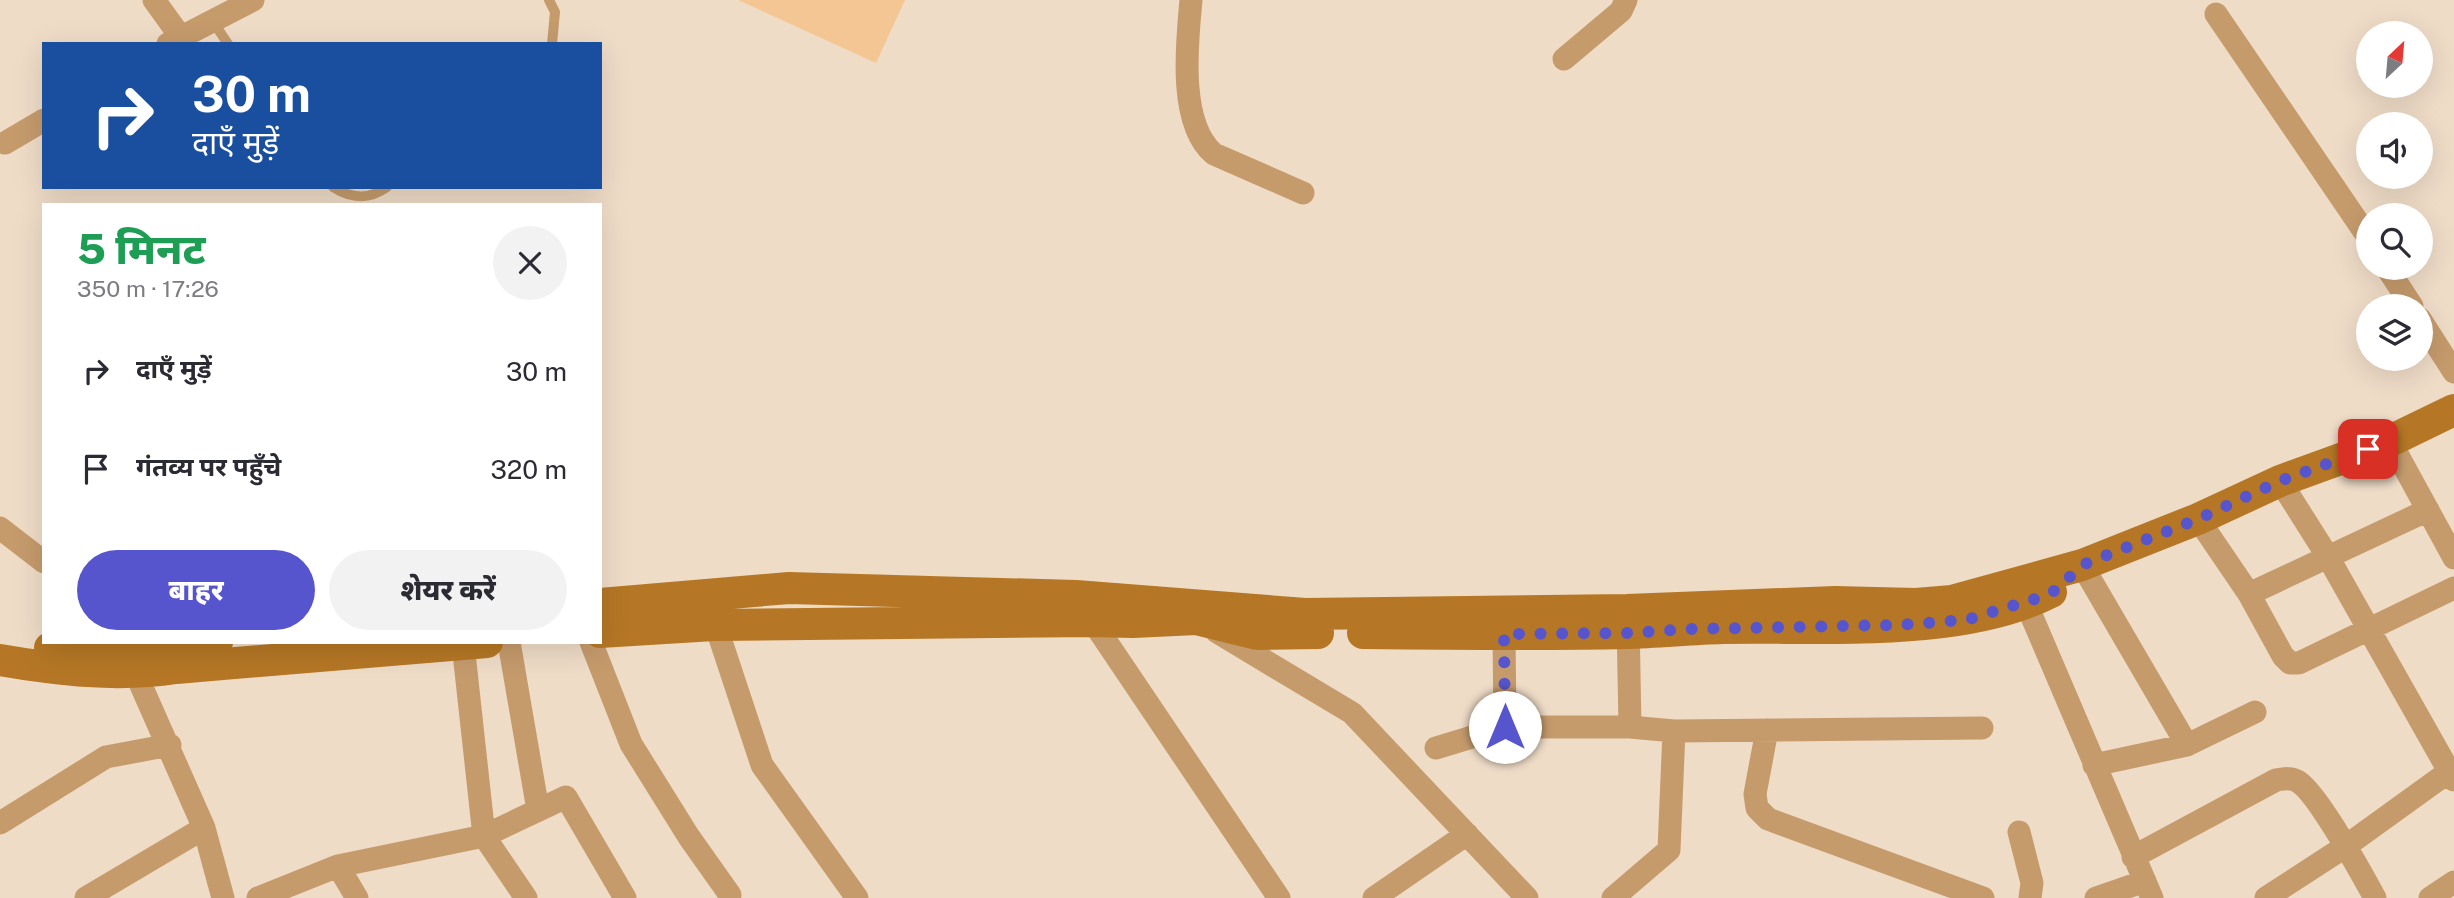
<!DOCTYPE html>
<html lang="hi">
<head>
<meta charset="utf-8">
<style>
  :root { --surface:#fff; --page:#f2f2f3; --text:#2b2b33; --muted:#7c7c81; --accent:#5755cd }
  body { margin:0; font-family:"Public Sans","Noto Sans Devanagari",sans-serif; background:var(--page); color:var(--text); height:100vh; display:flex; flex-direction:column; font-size:26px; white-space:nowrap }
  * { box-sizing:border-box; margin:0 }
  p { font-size:23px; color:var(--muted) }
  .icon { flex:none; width:38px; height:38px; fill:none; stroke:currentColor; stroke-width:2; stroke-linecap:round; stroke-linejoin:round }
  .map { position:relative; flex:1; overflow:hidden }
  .side { position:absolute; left:42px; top:203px; width:560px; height:441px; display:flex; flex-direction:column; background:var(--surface); border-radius:0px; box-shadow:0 7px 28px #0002 }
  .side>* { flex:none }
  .guide { position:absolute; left:42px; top:42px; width:560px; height:147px; border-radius:0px; box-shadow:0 7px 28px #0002; background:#1a4fa0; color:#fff; overflow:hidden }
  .needle { width:46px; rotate:26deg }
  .tools { position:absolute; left:2356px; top:21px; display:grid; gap:14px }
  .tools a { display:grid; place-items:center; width:77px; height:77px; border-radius:50%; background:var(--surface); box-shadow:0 7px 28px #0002; font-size:35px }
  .pin { position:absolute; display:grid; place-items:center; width:60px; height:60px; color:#fff; margin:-30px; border-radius:14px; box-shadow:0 4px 10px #0006 }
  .me { position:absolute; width:77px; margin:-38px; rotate:0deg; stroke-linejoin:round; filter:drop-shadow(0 0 5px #0008) }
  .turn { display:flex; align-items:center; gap:24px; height:147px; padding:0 35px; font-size:32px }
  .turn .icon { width:91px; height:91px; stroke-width:2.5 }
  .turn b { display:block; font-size:49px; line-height:60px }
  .round { display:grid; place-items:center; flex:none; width:74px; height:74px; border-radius:37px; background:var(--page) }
  .overview { display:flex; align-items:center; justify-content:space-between; height:119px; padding:0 35px }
  h1 { font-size:42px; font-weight:800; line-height:52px; color:#1e9e55 }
  .primary-button { display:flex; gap:14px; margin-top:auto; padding:14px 35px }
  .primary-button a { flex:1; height:80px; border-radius:42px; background:var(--accent); color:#fff; font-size:28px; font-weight:800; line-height:80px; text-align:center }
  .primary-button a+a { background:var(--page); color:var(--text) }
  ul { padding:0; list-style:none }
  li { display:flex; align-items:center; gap:21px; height:98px; padding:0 35px }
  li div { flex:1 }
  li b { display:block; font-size:26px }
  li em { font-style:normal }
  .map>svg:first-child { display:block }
  .green { fill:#f4c694 }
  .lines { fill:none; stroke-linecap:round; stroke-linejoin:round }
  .lane { stroke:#c59b6c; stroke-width:10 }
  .street { stroke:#c59b6c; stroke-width:23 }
  .secondary { stroke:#b57725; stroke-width:32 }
  .route { stroke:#5755cd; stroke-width:12; stroke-dasharray:0 21.6 }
</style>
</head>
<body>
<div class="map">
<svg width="2454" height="898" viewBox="0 0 2454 898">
  <rect width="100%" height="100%" fill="#efdcc7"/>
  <path class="green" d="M738 0H905L876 63Z"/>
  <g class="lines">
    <path class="lane" d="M549 0 555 12 552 44
      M212 20 228 44
      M333 187C352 199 369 200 387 187"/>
    <path class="street" d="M154 0 180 36
      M1191 0C1187 43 1178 124 1214 154L1303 193
      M2216 14 2368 237
      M168 44 253 0
      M1564 59 1621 11 1626 0
      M5 143 44 120
      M2387 268 2412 306
      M2420 319 2454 372
      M2390 441 2454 558
      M2280 481 2328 557 2454 780
      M2198 519 2249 594 2283 656 2290 663H2299L2454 588
      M0 528 44 562
      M2082 565 2187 745
      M2249 594 2428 510
      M2026 603 2152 898
      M711 611 762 765 857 898
      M1087 613 1279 898
      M1628 620 1630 727
      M1217 632 1352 713 1527 898
      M1504 634 1505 727
      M509 642 538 810
      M591 642 631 744 689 837 730 895
      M463 644 484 836 526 898
      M134 659 136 674 204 828 223 898
      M1767 730 1755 794 1757 808 1768 819 1983 898
      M1436 748 1505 727H1630L1674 731 1982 728
      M2094 765 2187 745 2255 712
      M0 823 106 757 170 745
      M2019 832 2032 883 2030 898
      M2133 857 2276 780C2284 779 2290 777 2297 781 2316 790 2363 876 2375 898
      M86 898 204 828
      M258 898 338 866
      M357 898 338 866 484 836 566 797 625 898
      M1374 898 1467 834
      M1613 898 1669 850 1674 731
      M2096 898 2145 881
      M2266 898 2346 846 2454 768
      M2430 898 2454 882"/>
    <path class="secondary" d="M600 604 789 588 1076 596 1305 614 1627 610 1835 602 1916 604 1952 601 2082 565 2198 519 2280 481 2390 441 2454 410
      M600 632 714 625 1092 621 1133 622 1196 619 1257 634 1318 633
      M1363 633C1451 634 1539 635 1627 633 1659 632 1691 629 1723 628 1823 626 1961 638 2051 592
      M50 648 86 650 217 642
      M0 660C59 670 116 677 176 668L487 642"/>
  </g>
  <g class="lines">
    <path class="route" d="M1505 727 1504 634 1630 633 1691 629 1896 625 1966 620 2038 598 2056 590 2082 565 2198 519 2280 481 2368 449"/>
  </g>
</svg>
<div class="tools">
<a><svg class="needle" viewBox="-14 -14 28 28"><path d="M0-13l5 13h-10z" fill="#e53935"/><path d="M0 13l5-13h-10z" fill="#7c7c81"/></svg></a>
<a><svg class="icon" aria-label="sound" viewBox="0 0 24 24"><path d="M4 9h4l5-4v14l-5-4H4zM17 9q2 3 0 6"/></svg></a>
<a><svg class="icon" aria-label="search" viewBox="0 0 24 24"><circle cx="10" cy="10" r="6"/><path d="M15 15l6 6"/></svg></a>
<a><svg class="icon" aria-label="layers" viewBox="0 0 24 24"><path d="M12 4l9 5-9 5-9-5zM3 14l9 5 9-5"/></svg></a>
</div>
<div class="pin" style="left:2368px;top:449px;background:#d93025"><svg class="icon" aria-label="arrive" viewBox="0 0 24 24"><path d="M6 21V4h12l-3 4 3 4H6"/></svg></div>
<svg class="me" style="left:1505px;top:727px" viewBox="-20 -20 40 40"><circle r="19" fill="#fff"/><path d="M0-13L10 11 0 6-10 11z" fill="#5755cd"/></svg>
<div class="guide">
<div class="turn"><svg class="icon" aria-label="right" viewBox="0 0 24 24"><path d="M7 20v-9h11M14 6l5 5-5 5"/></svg><div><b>30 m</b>दाएँ मुड़ें</div></div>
</div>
<section class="side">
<div class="overview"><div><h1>5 मिनट</h1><p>350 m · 17:26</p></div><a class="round"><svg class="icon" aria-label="close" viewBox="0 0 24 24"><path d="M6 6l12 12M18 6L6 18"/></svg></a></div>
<ul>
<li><svg class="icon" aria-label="right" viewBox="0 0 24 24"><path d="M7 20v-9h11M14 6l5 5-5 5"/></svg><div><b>दाएँ मुड़ें</b></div><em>30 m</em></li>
<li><svg class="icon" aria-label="arrive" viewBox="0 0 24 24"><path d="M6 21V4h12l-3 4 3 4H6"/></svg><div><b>गंतव्य पर पहुँचे</b></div><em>320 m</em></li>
</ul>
<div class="primary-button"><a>बाहर</a><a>शेयर करें</a></div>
</section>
</div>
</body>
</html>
